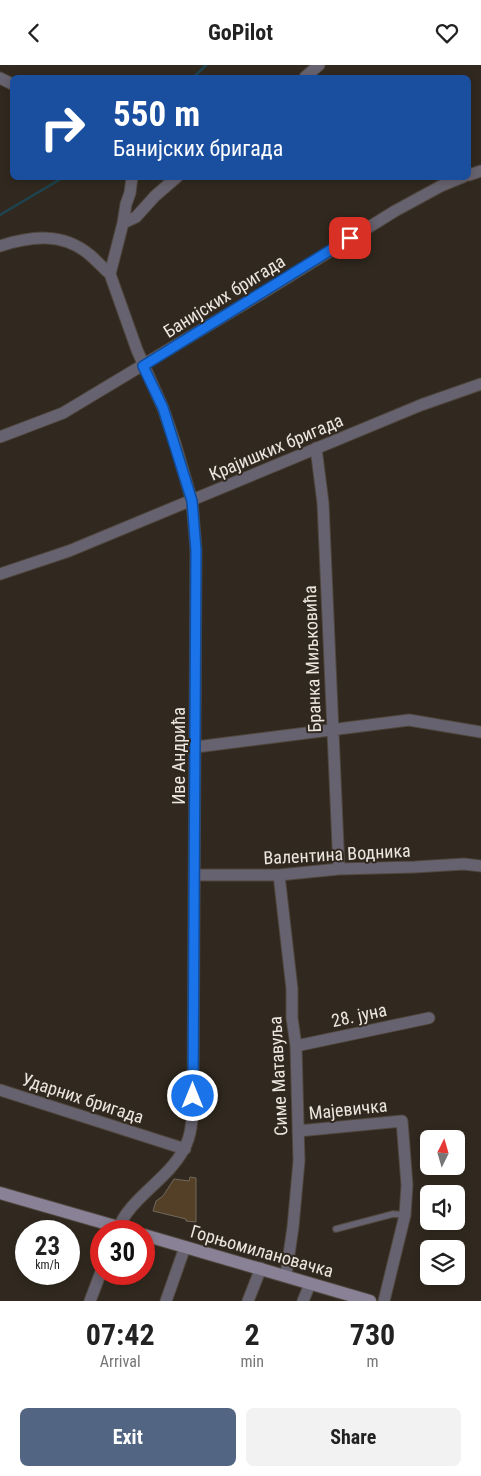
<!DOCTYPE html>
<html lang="en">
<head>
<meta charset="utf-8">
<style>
  :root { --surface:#fff; --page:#f2f2f2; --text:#222; --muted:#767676; --accent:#526684 }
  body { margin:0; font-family:"Roboto Condensed",sans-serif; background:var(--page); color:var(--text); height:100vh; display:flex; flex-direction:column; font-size:19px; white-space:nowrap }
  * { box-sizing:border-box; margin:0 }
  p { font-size:16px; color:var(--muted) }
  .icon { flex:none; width:28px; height:28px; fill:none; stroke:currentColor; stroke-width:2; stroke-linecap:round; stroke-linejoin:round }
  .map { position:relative; height:1236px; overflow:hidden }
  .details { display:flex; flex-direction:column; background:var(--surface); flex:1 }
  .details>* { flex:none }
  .guide { position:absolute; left:10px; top:10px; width:461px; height:105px; border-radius:8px; box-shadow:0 2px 8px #0003; background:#1a4fa0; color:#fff; overflow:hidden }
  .needle { width:32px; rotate:5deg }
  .controls { position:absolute; left:420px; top:1065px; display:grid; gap:10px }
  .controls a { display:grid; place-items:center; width:45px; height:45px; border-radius:8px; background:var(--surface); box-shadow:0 2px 8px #0003; font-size:25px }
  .speed { position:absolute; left:15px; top:1155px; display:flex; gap:10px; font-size:25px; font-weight:700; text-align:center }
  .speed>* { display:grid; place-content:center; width:65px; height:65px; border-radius:50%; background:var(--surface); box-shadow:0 2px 8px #0003; line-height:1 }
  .speed small { font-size:12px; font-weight:400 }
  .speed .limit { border:8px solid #d22; background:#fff; color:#111 }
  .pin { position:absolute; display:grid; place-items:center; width:42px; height:42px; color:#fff; margin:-21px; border-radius:10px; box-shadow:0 2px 8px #0006 }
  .me { position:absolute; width:55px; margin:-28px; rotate:0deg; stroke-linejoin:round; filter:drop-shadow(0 0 4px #0008) }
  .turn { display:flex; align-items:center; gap:18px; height:105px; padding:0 20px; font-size:22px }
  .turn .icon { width:65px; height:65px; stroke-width:2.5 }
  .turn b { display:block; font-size:35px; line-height:42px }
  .eta { display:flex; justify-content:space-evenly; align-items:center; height:85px; text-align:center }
  .eta b { font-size:30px; font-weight:700; line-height:35px }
  .button { display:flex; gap:10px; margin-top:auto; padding:10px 20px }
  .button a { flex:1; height:58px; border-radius:8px; background:var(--accent); color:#fff; font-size:20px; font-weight:700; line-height:58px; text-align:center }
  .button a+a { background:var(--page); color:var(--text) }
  header { display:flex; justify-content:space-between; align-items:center; height:65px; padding:0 20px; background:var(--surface); font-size:22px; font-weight:700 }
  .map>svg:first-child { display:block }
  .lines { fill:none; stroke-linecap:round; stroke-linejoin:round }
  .stream { stroke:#1e4450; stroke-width:2.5 }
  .building { fill:#534026; stroke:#72685d }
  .lane-casing { stroke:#4f473e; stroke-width:8 }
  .street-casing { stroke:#4f473e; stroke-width:13 }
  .secondary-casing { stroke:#4f473e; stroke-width:14 }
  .lane { stroke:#67626f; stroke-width:5.5 }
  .street { stroke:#67626f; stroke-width:11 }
  .secondary { stroke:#898195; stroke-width:12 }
  .route-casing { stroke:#114b97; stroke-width:12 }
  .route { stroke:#1a73e8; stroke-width:9 }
  .labels { text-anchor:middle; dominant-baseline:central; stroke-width:4; stroke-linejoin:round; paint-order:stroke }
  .street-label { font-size:18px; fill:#ebe6df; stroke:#31291f }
</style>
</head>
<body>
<header><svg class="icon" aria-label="back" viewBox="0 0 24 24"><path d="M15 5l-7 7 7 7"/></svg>GoPilot<svg class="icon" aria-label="heart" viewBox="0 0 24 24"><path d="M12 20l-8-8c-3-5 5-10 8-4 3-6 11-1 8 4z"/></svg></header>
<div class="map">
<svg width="481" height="1236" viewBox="0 0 481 1236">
  <rect width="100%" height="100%" fill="#31291f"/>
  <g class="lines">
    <path class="stream" d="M194 12 206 0
      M0 150 64 112"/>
  </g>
  <path class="building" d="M190 1112 196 1113V1157L186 1156V1154L153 1146 156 1136 163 1131 174 1114 189 1116Z"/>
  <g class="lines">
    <defs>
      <path id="lane" d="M336 1164 393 1149 405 1150"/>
      <path id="street" d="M305 12 319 0
        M0 13 12 19
        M469 110 481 106
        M123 158 136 152 155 131 177 112
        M0 181C31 171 63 167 90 190 97 196 103 203 110 209
        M0 372 63 348 261 229 395 146 441 121 463 112
        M316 383 323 438 339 804
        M0 509 69 486 421 340 481 319
        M196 682 409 655 481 667
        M194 810H279L339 804 415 802 464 799 481 801
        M279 810 292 924V953L296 981 299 1096 293 1162 286 1210
        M296 981 429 953
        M0 1025 185 1084
        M298 1066 402 1056 407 1120 405 1150 384 1236
        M117 1166C130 1132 167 1116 184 1084 193 1068 192 1049 193 1031L196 485 192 436 175 378 163 343 137 285 110 209 123 158 126 139 130 128 132 112
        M90 1236 101 1207
        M166 1236 185 1182
        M248 1236 261 1203
        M303 1236 310 1219"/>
      <path id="secondary" d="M0 1128 132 1166
        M144 1170 370 1236"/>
    </defs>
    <use href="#lane" class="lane-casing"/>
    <use href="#street" class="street-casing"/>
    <use href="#secondary" class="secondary-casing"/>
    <use href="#lane" class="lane"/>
    <use href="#street" class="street"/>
    <use href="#secondary" class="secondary"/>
  </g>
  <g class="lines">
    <defs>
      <path id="route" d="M193 1031 196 485 192 436 163 343 143 301 350 173"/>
    </defs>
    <use href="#route" class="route-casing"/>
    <use href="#route" class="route"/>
  </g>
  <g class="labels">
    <g class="street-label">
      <text transform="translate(224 231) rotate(-32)">Банијских бригада</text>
      <text transform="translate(276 382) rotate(-23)">Крајишких бригада</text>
      <text transform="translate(312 594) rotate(-92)">Бранка Миљковића</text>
      <text transform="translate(178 691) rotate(-90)">Иве Андрића</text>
      <text transform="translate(337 789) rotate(-3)">Валентина Водника</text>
      <text transform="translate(359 950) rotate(-12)">28. јуна</text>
      <text transform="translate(278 1011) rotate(-93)">Симе Матавуља</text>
      <text transform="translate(83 1033) rotate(18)">Ударних бригада</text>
      <text transform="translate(348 1044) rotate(-6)">Мајевичка</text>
      <text transform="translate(262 1186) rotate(16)">Горњомилановачка</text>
    </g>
  </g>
</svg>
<div class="controls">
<a><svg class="needle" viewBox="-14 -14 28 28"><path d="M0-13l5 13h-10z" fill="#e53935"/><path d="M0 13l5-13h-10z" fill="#767676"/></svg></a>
<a><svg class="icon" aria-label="sound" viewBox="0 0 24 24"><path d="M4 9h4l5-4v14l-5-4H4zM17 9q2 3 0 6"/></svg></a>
<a><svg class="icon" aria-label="layers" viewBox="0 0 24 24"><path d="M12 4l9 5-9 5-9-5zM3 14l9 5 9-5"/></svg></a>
</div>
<div class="speed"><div>23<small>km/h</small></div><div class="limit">30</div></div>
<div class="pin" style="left:350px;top:173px;background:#d93025"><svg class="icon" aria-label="arrive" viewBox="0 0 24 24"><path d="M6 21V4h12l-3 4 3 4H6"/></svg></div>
<svg class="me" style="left:193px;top:1031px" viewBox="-20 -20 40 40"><circle r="17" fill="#1a73e8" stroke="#fff" stroke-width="3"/><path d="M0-11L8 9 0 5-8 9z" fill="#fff"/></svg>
<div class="guide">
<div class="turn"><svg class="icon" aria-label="right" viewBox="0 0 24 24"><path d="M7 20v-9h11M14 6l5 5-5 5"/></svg><div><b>550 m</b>Банијских бригада</div></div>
</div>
</div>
<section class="details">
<div class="eta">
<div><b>07:42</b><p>Arrival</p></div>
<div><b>2</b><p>min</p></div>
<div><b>730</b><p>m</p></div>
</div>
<div class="button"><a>Exit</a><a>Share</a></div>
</section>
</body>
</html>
